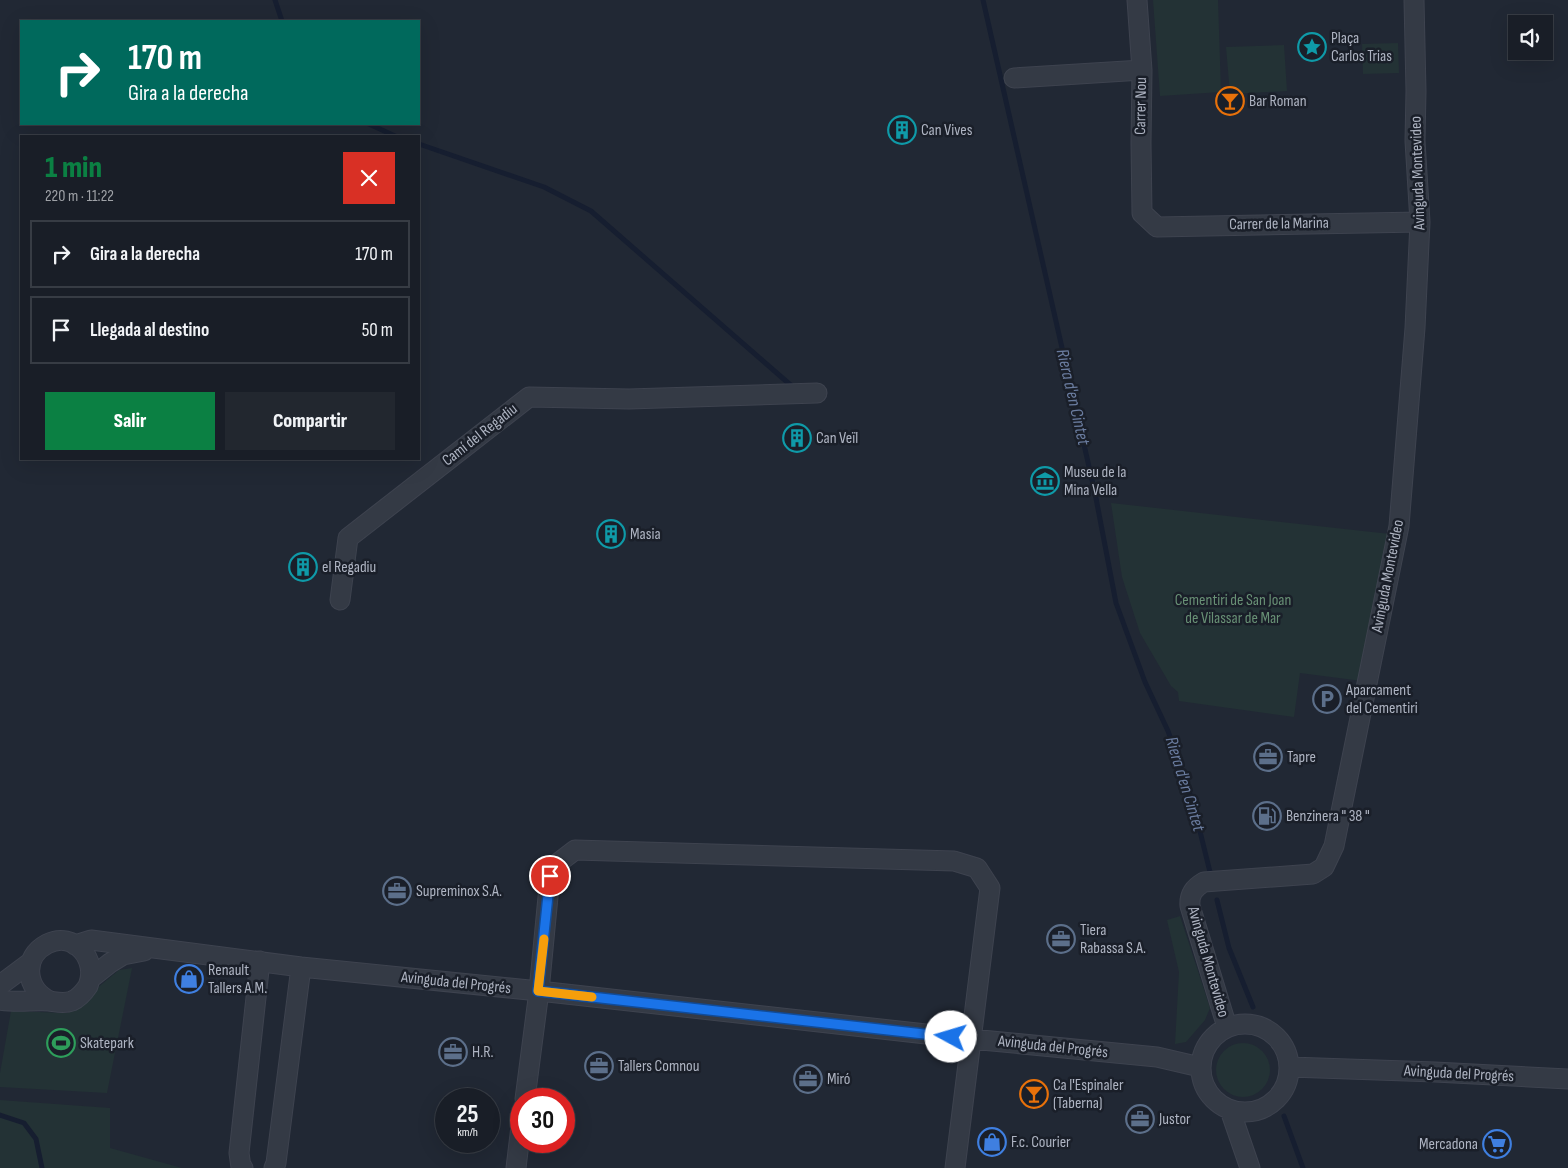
<!DOCTYPE html>
<html lang="es">
<head>
<meta charset="utf-8">
<style>
  :root { --surface:#191e27; --page:#22272f; --text:#f1f3f6; --muted:#9fa2a7; --line:#373c44; --accent:#0b8043 }
  body { margin:0; font-family:"Sofia Sans Condensed",sans-serif; background:var(--page); color:var(--text); height:100vh; display:flex; flex-direction:column; font-size:19px; white-space:nowrap }
  * { box-sizing:border-box; margin:0 }
  p { font-size:16px; color:var(--muted) }
  .icon { flex:none; width:28px; height:28px; fill:none; stroke:currentColor; stroke-width:2; stroke-linecap:round; stroke-linejoin:round }
  .map { position:relative; flex:1; overflow:hidden }
  .details { position:absolute; left:20px; top:135px; width:400px; height:325px; display:flex; flex-direction:column; background:var(--surface); border-radius:0px; box-shadow:0 5px 20px #0002,0 0 0 1px var(--line) }
  .details>* { flex:none }
  .hud { position:absolute; left:20px; top:20px; width:400px; height:105px; border-radius:0px; box-shadow:0 5px 20px #0002,0 0 0 1px var(--line); background:#00695c; color:#fff; overflow:hidden }
  .fabs { position:absolute; left:1508px; top:15px; display:grid; gap:10px }
  .fabs a { display:grid; place-items:center; width:45px; height:45px; border-radius:0px; background:var(--surface); box-shadow:0 5px 20px #0002,0 0 0 1px var(--line); font-size:25px }
  .speed { position:absolute; left:435px; top:1088px; display:flex; gap:10px; font-size:25px; font-weight:700; text-align:center }
  .speed>* { display:grid; place-content:center; width:65px; height:65px; border-radius:50%; background:var(--surface); box-shadow:0 5px 20px #0002,0 0 0 1px var(--line); line-height:1 }
  .speed small { font-size:12px; font-weight:400 }
  .speed .limit { border:8px solid #d22; background:#fff; color:#111 }
  .pin { position:absolute; display:grid; place-items:center; width:42px; height:42px; color:#fff; margin:-21px; border:2px solid #fff; border-radius:50%; box-shadow:0 1px 5px #0007 }
  .me { position:absolute; width:55px; margin:-28px; rotate:276deg; stroke-linejoin:round; filter:drop-shadow(0 0 4px #0008) }
  .turn { display:flex; align-items:center; gap:18px; height:105px; padding:0 25px; font-size:22px }
  .turn .icon { width:65px; height:65px; stroke-width:2.5 }
  .turn b { display:block; font-size:35px; line-height:42px }
  .round { display:grid; place-items:center; flex:none; width:52px; height:52px; border-radius:0px; background:var(--page) }
  .summary { display:flex; align-items:center; justify-content:space-between; height:85px; padding:0 25px }
  h1 { font-size:30px; font-weight:800; line-height:38px; color:var(--accent) }
  .cta { display:flex; gap:10px; margin-top:auto; padding:10px 25px }
  .cta a { flex:1; height:58px; border-radius:0px; background:var(--accent); color:#fff; font-size:20px; font-weight:800; line-height:58px; text-align:center }
  .cta a+a { background:var(--page); color:var(--text) }
  ul { padding:0; list-style:none }
  li { display:flex; align-items:center; gap:15px; height:68px; margin:0 10px 8px; padding:0 15px; border:2px solid var(--line); border-radius:0px }
  li div { flex:1 }
  li b { display:block; font-size:19px }
  li em { font-style:normal }
  .map>svg:first-child { display:block }
  .green { fill:#233235 }
  .lines { fill:none; stroke-linecap:round; stroke-linejoin:round }
  .stream { stroke:#161e30; stroke-width:5 }
  .street-casing { stroke:#3e434f; stroke-width:21 }
  .street { stroke:#343a45; stroke-width:19 }
  .route-casing { stroke:#114b97; stroke-width:12 }
  .route { stroke:#1a73e8; stroke-width:9 }
  .slow { stroke:#f59e0b; stroke-width:9 }
  .labels { text-anchor:middle; dominant-baseline:central; stroke-width:5; stroke-linejoin:round; paint-order:stroke }
  .poi-label { font-size:16px; fill:#aeb4c2; stroke:#1a1f29; text-anchor:start }
  .street-label { font-size:16px; fill:#aeb4c2; stroke:#1a1f29 }
  .park-label { font-size:16px; fill:#689075; stroke:#1a1f29 }
  .water-label { font-size:18px; font-style:italic; fill:#6a7c9f; stroke:#1a1f29 }
</style>
</head>
<body>
<div class="map">
<svg width="1568" height="1168" viewBox="0 0 1568 1168">
  <rect width="100%" height="100%" fill="#212834"/>
  <path class="green" d="M1153 0H1218L1221 92 1160 96Z
    M1398 43 1399 73 1363 74 1362 44Z
    M1284 45 1287 91 1230 94 1226 47Z
    M1111 503 1390 534 1362 681 1300 673 1294 717 1179 701 1178 692 1171 686 1140 633 1122 577Z
    M1180 916 1210 1008 1205 1020 1186 1042 1175 1044 1179 972 1167 920Z
    M132 968 107 1093 0 1087V1073L11 1011 67 1013 119 970Z
    M1216 1070a27 27 0 1 1 54 0a27 27 0 1 1-54 0Z
    M0 1100 110 1108V1148L182 1168H0Z"/>
  <g class="lines">
    <path class="stream" d="M275 0 282 21
      M983 0 1095 493 1116 603 1145 682 1168 731 1193 803 1210 872
      M369 124 395 136
      M419 144 544 187 591 211 794 388
      M1217 900 1229 948 1253 1007
      M0 1115 24 1123 36 1139 42 1168
      M1284 1116 1303 1168"/>
    <defs>
      <path id="street" d="M1137 0 1142 70 1141 143 1142 213 1157 227 1420 222
        M1014 78 1142 70
        M340 600 348 538 529 397 629 399 817 393
        M75 945 91 940 301 967 539 991 971 1039 1157 1057 1200 1067
        M91 978 110 963 123 955 144 951
        M0 985 31 962
        M0 1000C16 1003 33 1000 49 1001 57 1002 64 1004 72 1001 79 998 84 992 88 986 99 960 74 930 47 944 22 957 25 989 50 1001
        M1201 1068a44 44 0 1 1 88 0a44 44 0 1 1-88 0Z
        M1227 1027 1190 906C1189 894 1194 888 1204 882L1313 874 1324 867 1334 846 1399 526 1415 328 1420 222 1415 141 1416 91 1414 0
        M1290 1067 1435 1072 1568 1079
        M525 1099 539 991 550 876 558 863 575 850 954 861 977 868 990 888 955 1168
        M1230 1110 1250 1168
        M243 1168 241 1167 239 1153 260 961
        M274 1168 276 1163 301 967
        M516 1168 521 1126"/>
    </defs>
    <use href="#street" class="street-casing"/>
    <use href="#street" class="street"/>
  </g>
  <g class="lines">
    <defs>
      <path id="route" d="M550 876 538 991 951 1037"/>
    </defs>
    <use href="#route" class="route-casing"/>
    <use href="#route" class="route"/>
    <path class="slow" d="M544 939 538 991 592 997"/>
  </g>
  <defs>
    <symbol id="sight-ring" viewBox="-11 -11 22 22"><circle r="9.5" fill="#1a1f29" stroke="#0f9aa8" stroke-width="1.5"/><path d="M0-6L1.8-2.2L6-1.7L2.9 1.2L3.7 5.4L0 3.3L-3.7 5.4L-2.9 1.2L-6-1.7L-1.8-2.2Z" fill="#0f9aa8"/></symbol>
    <symbol id="bar-ring" viewBox="-11 -11 22 22"><circle r="9.5" fill="#1a1f29" stroke="#e8710a" stroke-width="1.5"/><path d="M-6-5H6L.8 .8V4.5H3.5V6h-7V4.5H-.8V.8Z" fill="#e8710a"/></symbol>
    <symbol id="building-ring" viewBox="-11 -11 22 22"><circle r="9.5" fill="#1a1f29" stroke="#0f9aa8" stroke-width="1.5"/><path d="M-4-6H4V6H1V3H-1V6H-4ZM-2.5-4.3h1.7v1.8h-1.7ZM.8-4.3h1.7v1.8H.8ZM-2.5-1h1.7V.8h-1.7ZM.8-1h1.7V.8H.8Z" fill="#0f9aa8"/></symbol>
    <symbol id="museum-ring" viewBox="-11 -11 22 22"><circle r="9.5" fill="#1a1f29" stroke="#0f9aa8" stroke-width="1.5"/><path d="M0-6L6-3V-2H-6V-3ZM-5-1h2V3h-2ZM-1-1h2V3h-2ZM3-1h2V3H3ZM-6 4H6V6H-6Z" fill="#0f9aa8"/></symbol>
    <symbol id="parking-ring" viewBox="-11 -11 22 22"><circle r="9.5" fill="#1a1f29" stroke="#5c6f8a" stroke-width="1.5"/><path d="M-3.5-5.5H1a3.5 3.5 0 0 1 0 7H-1V5.5H-3.5ZM-1-3.4V-.6H.8a1.4 1.4 0 0 0 0-2.8Z" fill="#5c6f8a"/></symbol>
    <symbol id="office-ring" viewBox="-11 -11 22 22"><circle r="9.5" fill="#1a1f29" stroke="#5c6f8a" stroke-width="1.5"/><path d="M-6-3h4V-5.5h4V-3h4V5H-6ZM-1-4.5V-3h2v-1.5ZM-6 0V1H6V0Z" fill="#5c6f8a"/></symbol>
    <symbol id="fuel-ring" viewBox="-11 -11 22 22"><circle r="9.5" fill="#1a1f29" stroke="#5c6f8a" stroke-width="1.5"/><path d="M-5.5-6h7V0h2V4h1.3V-2.5L3-4.5l.8-.8L6-3V5H2.5V1h-1V6h-7ZM-4.2-4.7v3.2H.2V-4.7Z" fill="#5c6f8a"/></symbol>
    <symbol id="shop-ring" viewBox="-11 -11 22 22"><circle r="9.5" fill="#1a1f29" stroke="#3f7fe0" stroke-width="1.5"/><path d="M-5-2.5h2.3a2.7 3.5 0 0 1 5.4 0H5L5.5 6h-11ZM-1.5-2.5h3a1.5 2.3 0 0 0-3 0Z" fill="#3f7fe0"/></symbol>
    <symbol id="stadium-ring" viewBox="-11 -11 22 22"><circle r="9.5" fill="#1a1f29" stroke="#2e9e5b" stroke-width="1.5"/><path d="M0-5a6.5 5 0 1 0 0 10a6.5 5 0 1 0 0-10ZM-3.5-1.8h7v3.6h-7Z" fill="#2e9e5b"/></symbol>
    <symbol id="supermarket-ring" viewBox="-11 -11 22 22"><circle r="9.5" fill="#1a1f29" stroke="#3f7fe0" stroke-width="1.5"/><path d="M-6-5.5h2.5l.6 2H6L4.5 2H-2.5L-4.4-4H-6ZM-1.5 3.2a1.3 1.3 0 1 0 .1 0ZM3 3.2a1.3 1.3 0 1 0 .1 0Z" fill="#3f7fe0"/></symbol>
  </defs>
  <g fill-rule="evenodd">
    <use href="#sight-ring" x="1296" y="31" width="32" height="32"/>
    <use href="#bar-ring" x="1214" y="85" width="32" height="32"/>
    <use href="#building-ring" x="886" y="114" width="32" height="32"/>
    <use href="#building-ring" x="781" y="422" width="32" height="32"/>
    <use href="#museum-ring" x="1029" y="465" width="32" height="32"/>
    <use href="#building-ring" x="595" y="518" width="32" height="32"/>
    <use href="#building-ring" x="287" y="551" width="32" height="32"/>
    <use href="#parking-ring" x="1311" y="683" width="32" height="32"/>
    <use href="#office-ring" x="1252" y="741" width="32" height="32"/>
    <use href="#fuel-ring" x="1251" y="800" width="32" height="32"/>
    <use href="#office-ring" x="381" y="875" width="32" height="32"/>
    <use href="#office-ring" x="1045" y="923" width="32" height="32"/>
    <use href="#shop-ring" x="173" y="963" width="32" height="32"/>
    <use href="#stadium-ring" x="45" y="1027" width="32" height="32"/>
    <use href="#office-ring" x="437" y="1036" width="32" height="32"/>
    <use href="#office-ring" x="583" y="1050" width="32" height="32"/>
    <use href="#office-ring" x="792" y="1063" width="32" height="32"/>
    <use href="#bar-ring" x="1018" y="1078" width="32" height="32"/>
    <use href="#office-ring" x="1124" y="1103" width="32" height="32"/>
    <use href="#shop-ring" x="976" y="1126" width="32" height="32"/>
    <use href="#supermarket-ring" x="1481" y="1128" width="32" height="32"/>
  </g>
  <g class="labels">
    <g class="poi-label">
      <text x="1331" y="38">Plaça<tspan x="1331" dy="18">Carlos Trias</tspan></text>
      <text x="1249" y="101">Bar Roman</text>
      <text x="921" y="130">Can Vives</text>
      <text x="816" y="438">Can Veïl</text>
      <text x="1064" y="472">Museu de la<tspan x="1064" dy="18">Mina Vella</tspan></text>
      <text x="630" y="534">Masia</text>
      <text x="322" y="567">el Regadiu</text>
      <text x="1346" y="690">Aparcament<tspan x="1346" dy="18">del Cementiri</tspan></text>
      <text x="1287" y="757">Tapre</text>
      <text x="1286" y="816">Benzinera " 38 "</text>
      <text x="416" y="891">Supreminox S.A.</text>
      <text x="1080" y="930">Tiera<tspan x="1080" dy="18">Rabassa S.A.</tspan></text>
      <text x="208" y="970">Renault<tspan x="208" dy="18">Tallers A.M.</tspan></text>
      <text x="80" y="1043">Skatepark</text>
      <text x="472" y="1052">H.R.</text>
      <text x="618" y="1066">Tallers Comnou</text>
      <text x="827" y="1079">Miró</text>
      <text x="1053" y="1085">Ca l'Espinaler<tspan x="1053" dy="18">(Taberna)</tspan></text>
      <text x="1159" y="1119">Justor</text>
      <text x="1011" y="1142">F.c. Courier</text>
      <text x="1478" y="1144" text-anchor="end">Mercadona</text>
    </g>
    <g class="street-label">
      <text transform="translate(1141 106) rotate(-89)">Carrer Nou</text>
      <text transform="translate(1418 173) rotate(-92)">Avinguda Montevideo</text>
      <text transform="translate(1279 224) rotate(-1)">Carrer de la Marina</text>
      <text transform="translate(480 435) rotate(-38)">Camí del Regadiu</text>
      <text transform="translate(1388 576) rotate(-79)">Avinguda Montevideo</text>
      <text transform="translate(1208 962) rotate(74)">Avinguda Montevideo</text>
      <text transform="translate(456 983) rotate(6)">Avinguda del Progrés</text>
      <text transform="translate(1053 1047) rotate(6)">Avinguda del Progrés</text>
      <text transform="translate(1459 1074) rotate(3)">Avinguda del Progrés</text>
    </g>
    <g class="park-label">
      <text x="1233" y="600">Cementiri de San Joan<tspan x="1233" dy="18">de Vilassar de Mar</tspan></text>
    </g>
    <g class="water-label">
      <text transform="translate(1073 397) rotate(77)">Riera d'en Cintet</text>
      <text transform="translate(1185 784) rotate(73)">Riera d'en Cintet</text>
    </g>
  </g>
</svg>
<div class="fabs">
<a><svg class="icon" aria-label="sound" viewBox="0 0 24 24"><path d="M4 9h4l5-4v14l-5-4H4zM17 9q2 3 0 6"/></svg></a>
</div>
<div class="speed"><div>25<small>km/h</small></div><div class="limit">30</div></div>
<div class="pin" style="left:550px;top:876px;background:#d93025"><svg class="icon" aria-label="arrive" viewBox="0 0 24 24"><path d="M6 21V4h12l-3 4 3 4H6"/></svg></div>
<svg class="me" style="left:951px;top:1037px" viewBox="-20 -20 40 40"><circle r="19" fill="#fff"/><path d="M0-13L10 11 0 6-10 11z" fill="#1a73e8"/></svg>
<div class="hud">
<div class="turn"><svg class="icon" aria-label="right" viewBox="0 0 24 24"><path d="M7 20v-9h11M14 6l5 5-5 5"/></svg><div><b>170 m</b>Gira a la derecha</div></div>
</div>
<section class="details">
<div class="summary"><div><h1>1 min</h1><p>220 m · 11:22</p></div><a class="round" style="background:#d93025;color:#fff"><svg class="icon" aria-label="close" viewBox="0 0 24 24"><path d="M6 6l12 12M18 6L6 18"/></svg></a></div>
<ul>
<li><svg class="icon" aria-label="right" viewBox="0 0 24 24"><path d="M7 20v-9h11M14 6l5 5-5 5"/></svg><div><b>Gira a la derecha</b></div><em>170 m</em></li>
<li><svg class="icon" aria-label="arrive" viewBox="0 0 24 24"><path d="M6 21V4h12l-3 4 3 4H6"/></svg><div><b>Llegada al destino</b></div><em>50 m</em></li>
</ul>
<div class="cta"><a>Salir</a><a>Compartir</a></div>
</section>
</div>
</body>
</html>
